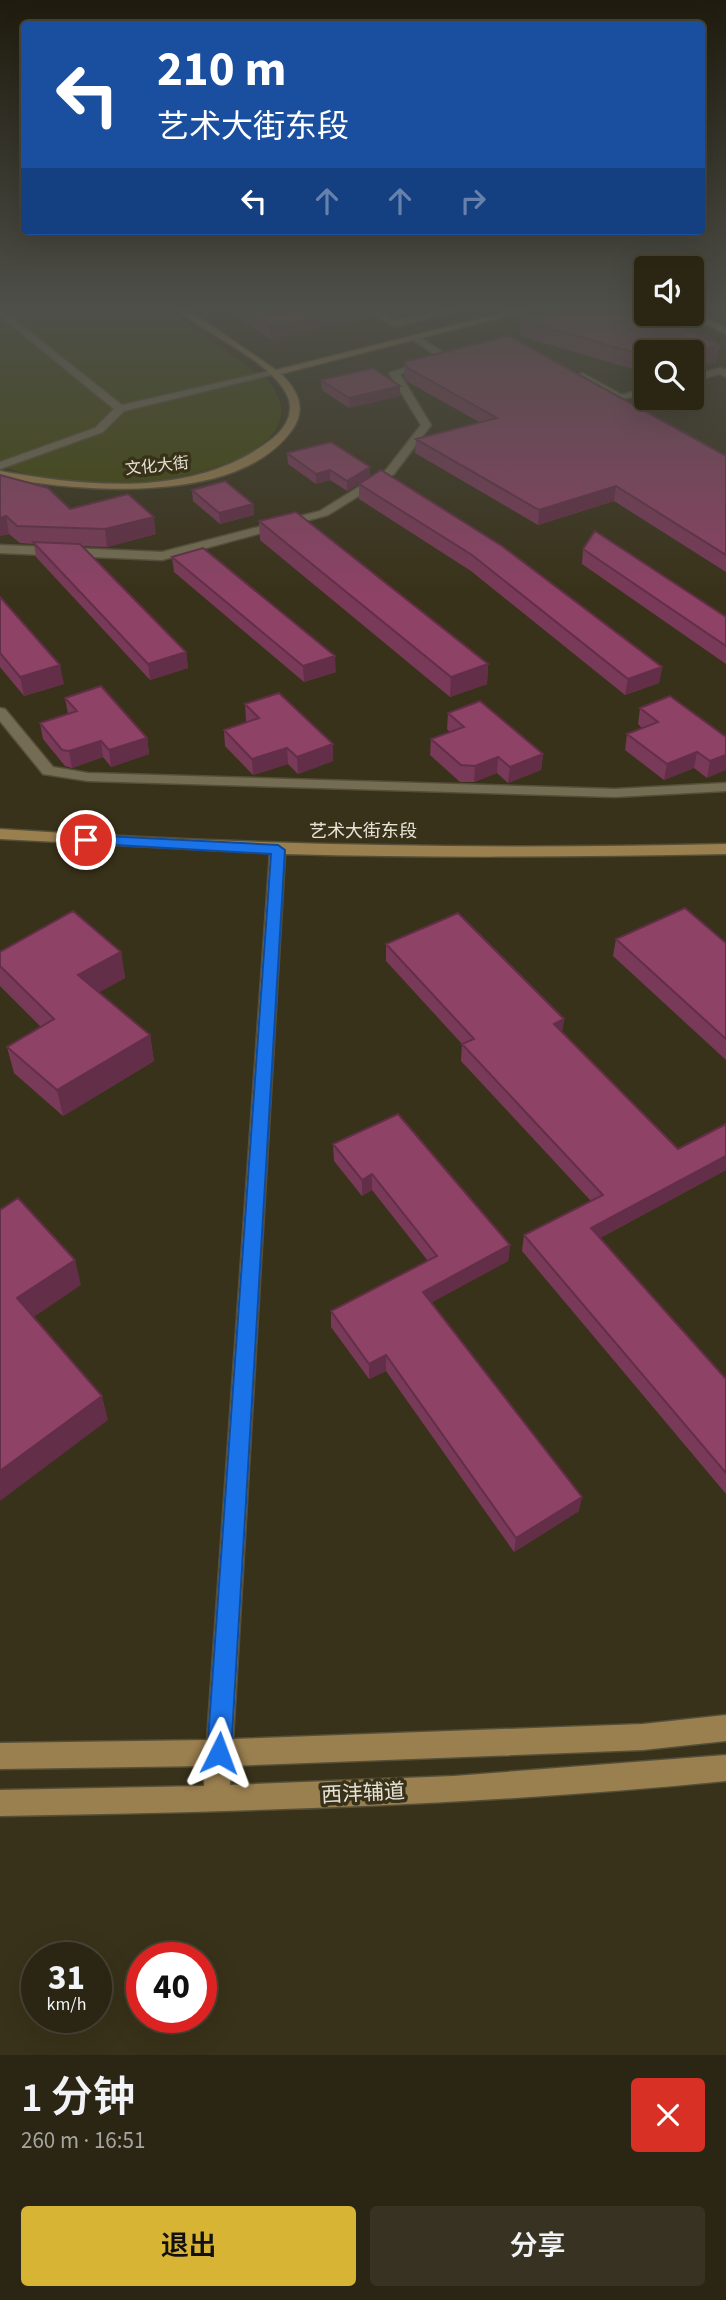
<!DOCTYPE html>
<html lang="zh">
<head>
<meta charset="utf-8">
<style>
  :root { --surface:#2b2614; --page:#373222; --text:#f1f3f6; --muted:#a6a5a0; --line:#474334; --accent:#d7b434 }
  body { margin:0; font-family:"Source Sans 3","Noto Sans SC",sans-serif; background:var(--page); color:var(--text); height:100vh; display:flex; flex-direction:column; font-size:26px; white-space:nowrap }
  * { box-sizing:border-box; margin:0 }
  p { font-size:23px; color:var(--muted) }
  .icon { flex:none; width:38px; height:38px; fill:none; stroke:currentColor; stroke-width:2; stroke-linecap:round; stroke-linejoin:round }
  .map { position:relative; height:2055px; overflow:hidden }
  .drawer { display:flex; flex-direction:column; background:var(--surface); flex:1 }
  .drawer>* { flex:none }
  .guide { position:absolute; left:21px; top:21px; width:684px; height:214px; border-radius:7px; box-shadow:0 7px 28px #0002,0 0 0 2px var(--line); background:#1a4fa0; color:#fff; overflow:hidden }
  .tools { position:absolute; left:634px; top:256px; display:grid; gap:14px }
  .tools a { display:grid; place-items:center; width:70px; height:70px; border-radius:7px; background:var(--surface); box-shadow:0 7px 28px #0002,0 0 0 2px var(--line); font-size:35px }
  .speed { position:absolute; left:21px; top:1942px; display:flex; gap:14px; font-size:35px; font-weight:700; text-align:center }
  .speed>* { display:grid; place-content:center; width:91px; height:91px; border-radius:50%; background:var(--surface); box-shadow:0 7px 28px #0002,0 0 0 2px var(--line); line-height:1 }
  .speed small { font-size:18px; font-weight:400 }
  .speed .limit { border:10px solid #d22; background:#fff; color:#111 }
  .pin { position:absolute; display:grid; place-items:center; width:60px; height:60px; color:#fff; margin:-30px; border:4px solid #fff; border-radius:50%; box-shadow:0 2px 7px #0007 }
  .me { position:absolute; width:77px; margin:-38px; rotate:3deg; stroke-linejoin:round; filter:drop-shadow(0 0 5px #0008) }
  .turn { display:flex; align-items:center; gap:24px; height:147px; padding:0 21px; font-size:32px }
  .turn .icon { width:91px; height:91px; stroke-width:2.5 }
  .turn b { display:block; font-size:49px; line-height:60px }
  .lanes { display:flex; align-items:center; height:66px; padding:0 21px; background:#0003; justify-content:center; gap:35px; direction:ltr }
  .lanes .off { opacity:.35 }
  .round { display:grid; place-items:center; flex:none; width:74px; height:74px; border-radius:7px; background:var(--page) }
  .headline { display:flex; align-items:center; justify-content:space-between; height:119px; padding:0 21px }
  h1 { font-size:42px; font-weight:600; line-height:52px }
  .action { display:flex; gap:14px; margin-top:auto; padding:14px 21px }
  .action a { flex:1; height:80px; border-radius:7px; background:var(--accent); color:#111; font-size:28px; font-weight:600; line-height:80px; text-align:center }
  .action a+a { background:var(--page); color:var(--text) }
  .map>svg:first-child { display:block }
  .green { fill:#42480a }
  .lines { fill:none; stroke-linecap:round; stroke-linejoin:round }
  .street-casing { stroke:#554f3a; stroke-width:3 }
  .secondary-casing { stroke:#554f3a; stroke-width:3 }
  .street { fill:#756d53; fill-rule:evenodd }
  .secondary { fill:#9b804f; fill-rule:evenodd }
  .wall { fill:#793958 }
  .shaded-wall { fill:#632e47 }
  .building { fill:#8d4266; stroke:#632e47; stroke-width:2 }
  .route { fill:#1a73e8; stroke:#114b97; stroke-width:2 }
  .labels { text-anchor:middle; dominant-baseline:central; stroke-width:7; stroke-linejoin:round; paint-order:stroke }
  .far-street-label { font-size:16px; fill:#e8e4d5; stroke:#39321a }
  .street-label { font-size:18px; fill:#e8e4d5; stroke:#39321a }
  .near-street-label { font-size:21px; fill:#e8e4d5; stroke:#39321a }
</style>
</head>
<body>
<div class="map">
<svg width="726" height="2055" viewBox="0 0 726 2055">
  <rect width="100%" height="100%" fill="#39321a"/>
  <path class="green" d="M0 306H163L267 380C327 450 182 480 137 482 94 484 40 482 0 465Z"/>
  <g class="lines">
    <defs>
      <path id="street" d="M360 306H371L395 321 458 306H474L394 327Z
        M0 308 122 405 274 370 279 373 124 411 103 432 0 469V462L95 428 114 409 0 316Z
        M412 336H418L452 358 444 360 412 340Z
        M422 362 430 364 400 374 431 425 394 474 328 515 162 560 0 553V545L162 552 320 511 386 470 421 425 389 373Z
        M720 368 726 370V377L719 374 691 382V376Z
        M582 373 622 395 646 388V394L617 400 579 378 577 376Z
        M0 708 5 709 53 767 88 773 615 789 726 783V791L615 797 88 781 43 774 0 721Z"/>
      <path id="secondary" d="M173 306H183L276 370 530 306H546L281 374C298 390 307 409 292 430 238 506 80 492 0 477V471C89 487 196 498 272 439 286 428 296 411 286 393 267 358 202 333 173 306Z
        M691 311 726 327V334L684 313Z
        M0 829C242 845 484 850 726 844V854C579 857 432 858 285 854L233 1739 643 1724 726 1715V1741L643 1750 231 1766 230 1785 454 1776 726 1755V1781C484 1805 243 1812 0 1816V1790L204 1786 205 1766 0 1769V1743L207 1740 270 853 0 839Z"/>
    </defs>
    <use href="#street" class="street-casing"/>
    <use href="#secondary" class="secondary-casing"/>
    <use href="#street" class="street"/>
    <use href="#secondary" class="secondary"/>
  </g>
  <path class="wall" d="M221 306H373V317L270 339Z
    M376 306H421L388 313Z
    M521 320 719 345 716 362 691 368V352H646V373L520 336Z
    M404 362 726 456V572L614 501 538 525 415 453 416 439 479 422 408 382 404 376Z
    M321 380 400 396 349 408 322 390Z
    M287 453 370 467V477L347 491 330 480 316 484 288 464Z
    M0 475 70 509 156 534 107 547 82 546 186 652 188 668 150 680 36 557 34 544 20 543 9 534 0 536Z
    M359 484 662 667 659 683 625 695 471 571 359 499Z
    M192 490 253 504 254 515 220 524 193 501Z
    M259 521 488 664 487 684 450 697 260 540Z
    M583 549 726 617V664L582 564Z
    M172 557 336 672 304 682 174 572Z
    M0 597 64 684 24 696 0 667Z
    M65 698 147 738 149 754 111 767 103 757 72 768 65 766 43 739 40 723 68 714Z
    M245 704 333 744V761L298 774 288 764 253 775 225 746 224 730 247 722 246 721Z
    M640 708 726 737 707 778 694 768 664 780 625 750 627 734 642 728 638 724Z
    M448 713 543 754 541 770 508 783 497 773 474 782H460L430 755 431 739 450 732 447 729Z
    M616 939 726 943V1060L613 956Z
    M386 944 564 1019 562 1032 678 1149 726 1124V1170L600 1238 726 1379V1494L522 1251 524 1235 591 1201 461 1061 462 1044 386 961Z
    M0 952H121L125 978 99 992 150 1035 154 1061 63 1116 14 1073 7 1047 41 1027 0 986Z
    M333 1144 510 1245 508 1261 432 1302 579 1511 514 1552 386 1371 369 1379 331 1327V1311L428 1261 372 1190 362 1196 334 1161Z"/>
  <path class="shaded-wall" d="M363 306H373V317L270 339 269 326Z
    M388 306H421L388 313Z
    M719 345 716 362 691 368V352Z
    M400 386V396L349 408V398Z
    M370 467V477L347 491V481Z
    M330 470V480L316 484V474Z
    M616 486 614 501 538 525 539 510Z
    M253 504 254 515 220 524 219 513Z
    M6 516 9 534 0 536V518Z
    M154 517 156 534 107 547 105 529Z
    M186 652 188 668 150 680 148 664Z
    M335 656 336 672 304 682 303 666Z
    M488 664 487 684 450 697 451 677Z
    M60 665 64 684 24 696 20 677Z
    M662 667 659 683 625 695 628 679Z
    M147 738 149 754 111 767 109 750Z
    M101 741 103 757 72 768 69 751Z
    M333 744V761L298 774 297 757Z
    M287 748 288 764 253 775 252 759Z
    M697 752 694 768 664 780 667 764Z
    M543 754 541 770 508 783 510 767Z
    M726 755V770L707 778 710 761Z
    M498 757 497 773 474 782 475 766Z
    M121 952 125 978 84 1001 78 975Z
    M564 1019 561 1036 554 1024Z
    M150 1035 154 1061 63 1116 57 1090Z
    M726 1156V1170L588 1244 591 1228Z
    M372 1174V1190L362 1196V1180Z
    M510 1245 508 1261 423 1307V1292Z
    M75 1260 81 1285 25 1323 17 1298Z
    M386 1355V1371L369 1379V1364Z
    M102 1396 108 1420 0 1501V1471Z
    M582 1497 579 1511 514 1552 516 1538Z"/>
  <path class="building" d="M239 306H363L269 326Z
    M580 306H626L646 311V313H653L719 345 691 352H646V356L521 320Z
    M509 336 726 456V555L616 486 539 510 416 439 497 418 408 368 404 362Z
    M373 368 400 386 349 398 321 380Z
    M331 442 370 467 347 481 330 470 316 474 287 453Z
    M381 470 502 546 662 667 628 679 472 555 359 484Z
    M0 475 48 488 70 509 128 494 154 517 105 529 17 526 6 516 0 518Z
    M225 481 253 504 219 513 192 490Z
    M296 512 488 664 451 677 259 521Z
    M595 531 726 617V646L583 549Z
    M33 542 80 544 186 652 148 664Z
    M203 548 335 656 303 666 172 557Z
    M0 597 60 665 20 677 0 653Z
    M101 686 147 738 109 750 101 741 69 751 62 750 40 723 77 711 65 698Z
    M279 693 333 744 297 757 287 748 252 759 224 730 259 718 245 704Z
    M670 696 726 737V755L710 761 697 752 667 764 627 734 658 722 640 708Z
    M480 701 543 754 510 767 498 757 475 766 461 765 431 739 464 727 448 713Z
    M685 908 726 943V1039L616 939Z
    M73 911 121 952 78 975 150 1035 57 1090 7 1047 54 1019 0 966V952Z
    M458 913 564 1019 554 1024 678 1149 726 1124V1156L591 1228 726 1379V1473L524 1235 603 1195 462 1044 474 1039 386 944Z
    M398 1114 510 1245 423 1292 582 1497 516 1538 386 1355 369 1364 331 1311 437 1256 372 1174 362 1180 333 1144Z
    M18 1198 75 1260 17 1298 102 1396 0 1471V1210Z"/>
  <linearGradient id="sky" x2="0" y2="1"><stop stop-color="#1f1c0e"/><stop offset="0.52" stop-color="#4e4f49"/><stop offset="1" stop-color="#4e4f49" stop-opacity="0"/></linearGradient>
  <rect width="726" height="594" fill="url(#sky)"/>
  <path class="route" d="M86 835 278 845 285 850 231 1753 227 1762 219 1765 211 1762 207 1753 271 854 81 843V837Z"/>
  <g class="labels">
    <g class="far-street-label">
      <text transform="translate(157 466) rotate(-6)">文化大街</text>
    </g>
    <g class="street-label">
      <text x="363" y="831">艺术大街东段</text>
    </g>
    <g class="near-street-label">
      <text transform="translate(363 1793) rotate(-3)">西沣辅道</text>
    </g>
  </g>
</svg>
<div class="tools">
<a><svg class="icon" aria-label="sound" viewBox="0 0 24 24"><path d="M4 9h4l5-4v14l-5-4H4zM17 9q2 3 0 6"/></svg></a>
<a><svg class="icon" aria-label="search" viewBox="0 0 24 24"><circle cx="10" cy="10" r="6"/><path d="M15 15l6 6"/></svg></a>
</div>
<div class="speed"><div>31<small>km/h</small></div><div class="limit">40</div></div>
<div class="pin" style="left:86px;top:840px;background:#d93025"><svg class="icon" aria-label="arrive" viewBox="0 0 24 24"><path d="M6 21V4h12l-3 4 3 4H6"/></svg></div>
<svg class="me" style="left:219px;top:1753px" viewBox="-20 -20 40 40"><path d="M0-17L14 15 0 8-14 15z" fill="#1a73e8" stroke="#fff" stroke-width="4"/></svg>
<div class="guide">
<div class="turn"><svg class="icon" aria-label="left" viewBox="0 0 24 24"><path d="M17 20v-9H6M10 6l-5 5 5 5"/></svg><div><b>210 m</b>艺术大街东段</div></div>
<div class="lanes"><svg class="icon" aria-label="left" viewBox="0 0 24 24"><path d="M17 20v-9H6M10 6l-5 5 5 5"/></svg><svg class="icon off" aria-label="ahead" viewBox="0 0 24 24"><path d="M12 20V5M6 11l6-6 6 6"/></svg><svg class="icon off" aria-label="ahead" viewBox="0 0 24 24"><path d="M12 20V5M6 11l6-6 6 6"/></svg><svg class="icon off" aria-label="right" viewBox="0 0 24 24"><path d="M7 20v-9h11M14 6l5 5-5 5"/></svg></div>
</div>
</div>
<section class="drawer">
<div class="headline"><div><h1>1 分钟</h1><p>260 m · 16:51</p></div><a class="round" style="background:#d93025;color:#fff"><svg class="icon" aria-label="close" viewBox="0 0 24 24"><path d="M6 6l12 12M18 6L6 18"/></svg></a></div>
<div class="action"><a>退出</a><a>分享</a></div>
</section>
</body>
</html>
